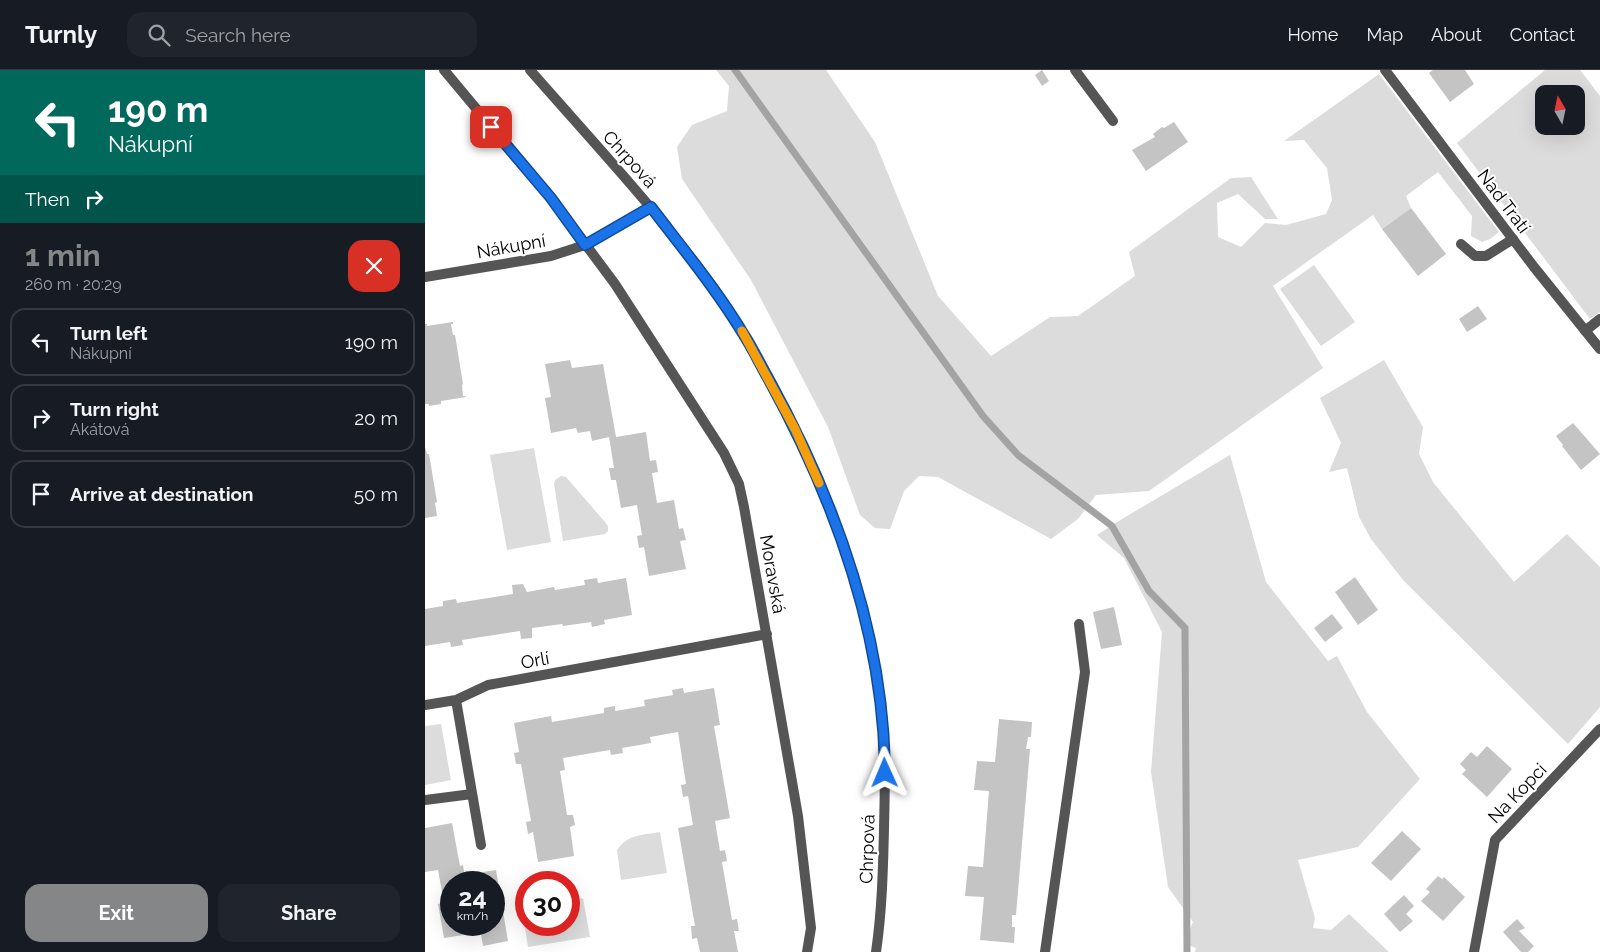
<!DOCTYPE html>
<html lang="en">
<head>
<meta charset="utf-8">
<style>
  :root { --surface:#171b24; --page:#20242c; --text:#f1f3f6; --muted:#9ea1a6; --line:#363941; --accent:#858687 }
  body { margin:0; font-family:Raleway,sans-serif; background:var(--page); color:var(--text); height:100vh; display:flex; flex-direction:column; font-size:19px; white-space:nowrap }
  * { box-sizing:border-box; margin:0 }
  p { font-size:16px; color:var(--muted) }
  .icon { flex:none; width:28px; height:28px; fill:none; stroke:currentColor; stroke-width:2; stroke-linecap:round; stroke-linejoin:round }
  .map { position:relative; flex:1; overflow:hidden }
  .details { display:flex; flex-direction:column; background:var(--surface); width:425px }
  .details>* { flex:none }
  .top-card { background:#00695c; color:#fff; overflow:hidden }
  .needle { width:32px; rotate:351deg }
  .fabs { position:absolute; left:1110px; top:15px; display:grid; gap:10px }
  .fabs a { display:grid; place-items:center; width:50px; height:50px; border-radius:10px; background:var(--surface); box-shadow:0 5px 20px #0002; font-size:25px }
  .speed { position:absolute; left:15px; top:801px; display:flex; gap:10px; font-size:25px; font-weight:700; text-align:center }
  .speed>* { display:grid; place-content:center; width:65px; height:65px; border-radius:50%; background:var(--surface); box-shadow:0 5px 20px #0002; line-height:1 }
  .speed small { font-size:12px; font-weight:400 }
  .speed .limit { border:8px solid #d22; background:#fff; color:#111 }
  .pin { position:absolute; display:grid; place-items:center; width:42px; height:42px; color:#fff; margin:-21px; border-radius:10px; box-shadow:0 2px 8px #0006 }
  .me { position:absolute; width:55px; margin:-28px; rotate:359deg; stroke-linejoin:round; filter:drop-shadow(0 0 4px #0008) }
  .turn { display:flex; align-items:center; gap:18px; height:105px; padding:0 25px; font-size:22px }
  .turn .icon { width:65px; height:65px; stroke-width:2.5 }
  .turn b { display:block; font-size:35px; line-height:42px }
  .then { display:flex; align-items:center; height:48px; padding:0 25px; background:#0003; gap:10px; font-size:19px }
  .round { display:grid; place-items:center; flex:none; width:52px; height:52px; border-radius:15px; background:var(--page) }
  .overview { display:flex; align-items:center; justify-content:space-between; height:85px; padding:0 25px }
  h1 { font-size:30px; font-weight:700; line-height:38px; color:var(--accent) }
  .button { display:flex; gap:10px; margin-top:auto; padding:10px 25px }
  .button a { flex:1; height:58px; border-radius:15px; background:var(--accent); color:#fff; font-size:20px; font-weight:700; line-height:58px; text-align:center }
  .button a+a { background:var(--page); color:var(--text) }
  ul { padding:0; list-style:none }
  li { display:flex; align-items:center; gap:15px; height:68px; margin:0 10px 8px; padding:0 15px; border:2px solid var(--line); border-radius:15px }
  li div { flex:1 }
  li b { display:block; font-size:19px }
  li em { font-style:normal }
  header { display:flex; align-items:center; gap:30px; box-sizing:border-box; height:70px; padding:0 25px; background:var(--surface); border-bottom:1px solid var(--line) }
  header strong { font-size:24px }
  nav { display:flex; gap:28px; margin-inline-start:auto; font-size:18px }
  .search { width:350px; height:45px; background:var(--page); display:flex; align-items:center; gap:12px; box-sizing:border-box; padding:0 18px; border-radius:15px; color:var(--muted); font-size:19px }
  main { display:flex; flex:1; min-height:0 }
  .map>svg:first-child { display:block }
  .green { fill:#dcdcdc; fill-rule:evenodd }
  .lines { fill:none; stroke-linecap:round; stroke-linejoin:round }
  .stream { stroke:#a3a3a3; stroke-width:7 }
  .building { fill:#c4c4c4; fill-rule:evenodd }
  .lane { stroke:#555; stroke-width:10 }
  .street { stroke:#555; stroke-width:10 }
  .route-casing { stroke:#114b97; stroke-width:12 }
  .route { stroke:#1a73e8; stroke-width:9 }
  .slow { stroke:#f59e0b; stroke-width:9 }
  .labels { text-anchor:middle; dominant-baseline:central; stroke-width:4; stroke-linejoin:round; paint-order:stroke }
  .street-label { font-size:18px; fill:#000; stroke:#fff }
</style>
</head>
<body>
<header>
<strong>Turnly</strong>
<div class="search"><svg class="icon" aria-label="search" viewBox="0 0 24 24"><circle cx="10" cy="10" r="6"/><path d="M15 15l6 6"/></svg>Search here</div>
<nav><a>Home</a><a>Map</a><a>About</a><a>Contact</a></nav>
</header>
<main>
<section class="details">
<div class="top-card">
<div class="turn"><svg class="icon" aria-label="left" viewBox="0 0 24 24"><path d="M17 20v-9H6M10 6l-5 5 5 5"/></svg><div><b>190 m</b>Nákupní</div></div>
<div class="then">Then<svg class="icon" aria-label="right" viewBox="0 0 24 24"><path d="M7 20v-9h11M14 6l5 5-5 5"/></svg></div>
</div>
<div class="overview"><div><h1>1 min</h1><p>260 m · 20:29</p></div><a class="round" style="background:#d93025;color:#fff"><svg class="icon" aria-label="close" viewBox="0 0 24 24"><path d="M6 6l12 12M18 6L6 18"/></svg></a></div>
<ul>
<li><svg class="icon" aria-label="left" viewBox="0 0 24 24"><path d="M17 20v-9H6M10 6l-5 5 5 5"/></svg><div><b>Turn left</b><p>Nákupní</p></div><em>190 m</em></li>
<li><svg class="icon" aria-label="right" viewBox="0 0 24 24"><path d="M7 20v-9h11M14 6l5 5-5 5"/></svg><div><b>Turn right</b><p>Akátová</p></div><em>20 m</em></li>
<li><svg class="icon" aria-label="arrive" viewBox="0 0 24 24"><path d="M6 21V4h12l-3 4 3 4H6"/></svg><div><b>Arrive at destination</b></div><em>50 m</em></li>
</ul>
<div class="button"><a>Exit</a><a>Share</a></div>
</section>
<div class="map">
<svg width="1175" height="882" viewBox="0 0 1175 882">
  <rect width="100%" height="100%" fill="#fff"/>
  <path class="green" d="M291 0H401L450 72 513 226 566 286 625 247 653 246 710 206 704 182 806 108 826 107 853 149H840L813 124 792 133 793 167 816 177 840 153 861 155 901 144 907 130 902 98 879 70 859 71 954 4 1074 162 1065 169 1057 172 1046 166 1047 146 1013 102 981 126 986 138 957 159 948 145 848 216 898 298 724 421 671 425 653 449 626 469 513 407 494 406 479 421 465 459 450 458 435 445 403 357 326 210 257 109 252 77 267 55 302 41 304 16Z
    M1120 0H1155L1175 26V242L1165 249 1032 73ZM1119 24H1151V56H1119Z
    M889 195 930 252 896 276 855 219Z
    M959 290 998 357 994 384 1008 412 1089 512 1142 464 1175 497V637L1143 674 978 510 946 469 934 447 922 398 904 402 916 373 895 328Z
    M109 378 126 472 82 480 65 385Z
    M805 385 841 512 903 591 912 586 942 642 995 709 933 777 873 790 890 848 888 858 906 860 924 844 964 882H770L771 878 759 874 768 852 743 817 726 702 737 562 699 488 672 465 692 452Z
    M136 406 141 407 180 452 183 456V461L180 464 138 471 129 414 130 410Z
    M16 654 26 710 0 715V656Z
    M235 762 242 803 196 810 192 780C203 764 218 765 235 762Z
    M158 828 165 867 103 877 97 839 101 838V855H144V831Z"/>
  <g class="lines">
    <path class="stream" d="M310 0 558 346 593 385 687 456 724 521 760 558 762 882"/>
  </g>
  <path class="building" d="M617 0 624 11 617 16 610 5Z
    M1008 0H1040L1049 14 1025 32 1004 3Z
    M749 52 763 72 721 101 707 80 730 67 728 64 737 57 739 58Z
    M986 138 1021 184 993 206 957 159Z
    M1053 236 1062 249 1042 262 1034 249Z
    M28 252V254H26L28 265H30L38 314 37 315 38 326H40L41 327 16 331V334L4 336V334H0V254H2V256Z
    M145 290 147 298 178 294 191 367 221 362 225 391 231 390 233 402 227 403 232 433 249 430 254 459 258 458 261 470 255 471 261 499 224 506 219 477 214 478 212 466 217 465 212 435 196 438 191 410H186L184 398H189L184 367 167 371 165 361 153 363 151 358 126 363 120 328 126 327 120 294Z
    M1148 353 1175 384 1156 400 1137 376 1138 375 1131 366Z
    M0 377 2 384H4L12 432 10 433 12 446 0 448Z
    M930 507 953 540 933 555 910 522Z
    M172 508 173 513 201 508 207 545 179 550 180 554 167 557 166 552 138 556 137 554 107 558V568L96 569 95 561 37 570 38 575 26 577 25 572 0 576V539L18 536V531L31 529 32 533 88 524 87 515 98 514 102 522 129 517 130 520 160 515 159 510Z
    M689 537 697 575 676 579 668 542Z
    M907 544 918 558 900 572 889 558Z
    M258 618 259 623 289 618 295 655 289 656 305 748 290 751 295 781 300 780 302 791 297 792 307 850 312 849 314 861H309L313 882H275L272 868 267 869 266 856H270L253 758 268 755 263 726 258 727 256 715 261 714 253 662 225 667 226 673 197 678 198 683 186 685 185 680 138 688 140 700 135 701 142 745H148L150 755 145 757 149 786 113 792 108 762 103 764 101 752 106 751 96 694H91L89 683 94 682 89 653 126 646 127 652 179 643V638L190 636V641L220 636 219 630 248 625 247 620Z
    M574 649 607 652 606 667H603L601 679H605L591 845H587V857H590L589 873 555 870 559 827 540 826 543 796 558 797 564 721 549 720 552 691 570 692Z
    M1062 676 1087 699 1062 727 1037 704 1041 700 1035 694 1046 682 1052 687Z
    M27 753 35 796 38 795 40 809 46 808V804L71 800 83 871 58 876 55 858 44 860 45 864 19 868 13 834 19 833 13 800 0 802V758ZM26 812H69V855H26Z
    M977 761 996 779 966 811 946 793Z
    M1013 806 1017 809 1019 807 1040 827 1018 851 996 831 1005 822 1001 819Z
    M979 825 989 836 981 844 988 851 975 862 959 844Z
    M1092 849 1100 858 1094 861 1109 876 1103 882H1096L1078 862Z"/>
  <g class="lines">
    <path class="lane" d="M1036 174 1050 186H1061L1088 169
      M1160 261 1175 249
      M620 882 660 602 654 554"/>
    <path class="street" d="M19 0 126 128 190 214 299 383 314 414 319 437 373 746 386 858 382 882
      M105 0C168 72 234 142 290 220 311 250 328 281 346 313 399 412 443 522 456 635 461 676 460 717 459 759 458 800 457 841 451 882
      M650 0 688 51
      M960 0 1109 197 1175 279
      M0 207 126 186 160 175 226 137
      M31 630 56 775
      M0 635 31 630 63 615 342 564
      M0 730 47 724
      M1049 882 1070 770 1175 659"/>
  </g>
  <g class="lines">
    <defs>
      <path id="route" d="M66 57 126 128 160 175 226 137C258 179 292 220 319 265 328 279 335 294 343 308 409 428 459 564 460 703"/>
    </defs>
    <use href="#route" class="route-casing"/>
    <use href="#route" class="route"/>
    <path class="slow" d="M317 261 370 359 394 413"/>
  </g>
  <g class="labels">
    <g class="street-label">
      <text transform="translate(205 89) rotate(48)">Chrpová</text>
      <text transform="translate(1079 131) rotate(53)">Nad Tratí</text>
      <text transform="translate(86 176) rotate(-10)">Nákupní</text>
      <text transform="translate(348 504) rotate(80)">Moravská</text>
      <text transform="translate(110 590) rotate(-10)">Orlí</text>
      <text transform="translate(1092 723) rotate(-46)">Na Kopci</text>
      <text transform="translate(442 779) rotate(-88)">Chrpová</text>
    </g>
  </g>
</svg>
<div class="fabs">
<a><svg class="needle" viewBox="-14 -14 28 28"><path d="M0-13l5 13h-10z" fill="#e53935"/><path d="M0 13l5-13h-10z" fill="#9ea1a6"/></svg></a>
</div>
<div class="speed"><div>24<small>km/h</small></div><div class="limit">30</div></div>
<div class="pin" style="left:66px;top:57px;background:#d93025"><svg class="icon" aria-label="arrive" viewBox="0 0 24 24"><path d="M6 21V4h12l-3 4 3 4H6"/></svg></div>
<svg class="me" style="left:460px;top:703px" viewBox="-20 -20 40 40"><path d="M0-17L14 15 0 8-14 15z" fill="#1a73e8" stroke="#fff" stroke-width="4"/></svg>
</div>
</main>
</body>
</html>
